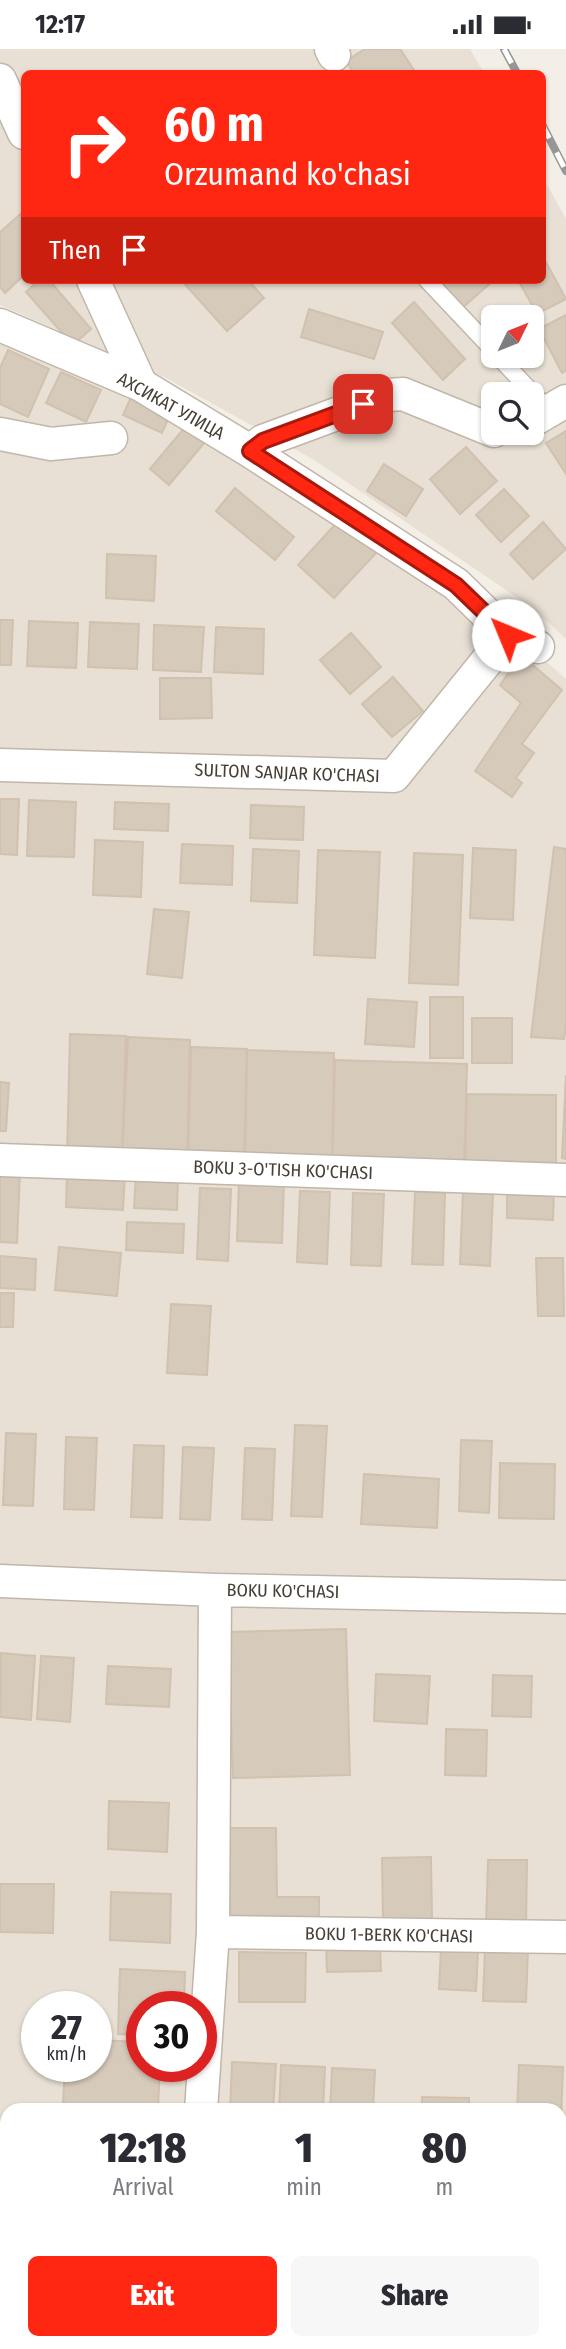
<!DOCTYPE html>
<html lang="en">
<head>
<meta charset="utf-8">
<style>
  :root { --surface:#fff; --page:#f7f7f7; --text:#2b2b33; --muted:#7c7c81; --accent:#ff2612 }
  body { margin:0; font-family:"Fira Sans Condensed",sans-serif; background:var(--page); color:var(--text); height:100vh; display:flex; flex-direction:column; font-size:26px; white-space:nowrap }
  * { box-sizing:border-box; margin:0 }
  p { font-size:23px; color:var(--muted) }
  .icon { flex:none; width:38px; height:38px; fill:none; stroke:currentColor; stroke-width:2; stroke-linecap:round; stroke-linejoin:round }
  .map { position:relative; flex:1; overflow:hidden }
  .side { position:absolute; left:0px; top:2054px; width:567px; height:247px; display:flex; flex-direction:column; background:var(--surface); border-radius:21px 21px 0 0; box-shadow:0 2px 5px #0004 }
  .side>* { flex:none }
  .top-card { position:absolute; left:21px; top:21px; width:525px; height:214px; border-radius:10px; box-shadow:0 2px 5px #0004; background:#ff2612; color:#fff; overflow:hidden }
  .needle { width:46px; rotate:47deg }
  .buttons { position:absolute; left:481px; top:256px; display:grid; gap:14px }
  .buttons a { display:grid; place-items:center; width:63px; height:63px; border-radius:10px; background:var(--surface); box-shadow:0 2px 5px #0004; font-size:35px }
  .speed { position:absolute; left:21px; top:1942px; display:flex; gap:14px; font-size:35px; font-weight:700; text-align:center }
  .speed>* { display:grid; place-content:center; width:91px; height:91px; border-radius:50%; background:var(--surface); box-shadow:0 2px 5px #0004; line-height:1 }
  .speed small { font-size:18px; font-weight:400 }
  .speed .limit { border:10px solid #d22; background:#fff; color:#111 }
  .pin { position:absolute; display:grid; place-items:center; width:60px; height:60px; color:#fff; margin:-30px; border-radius:14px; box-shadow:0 4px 10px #0006 }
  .me { position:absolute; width:77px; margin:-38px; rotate:315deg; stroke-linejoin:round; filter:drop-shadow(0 0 5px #0008) }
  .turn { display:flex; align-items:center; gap:24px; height:147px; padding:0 28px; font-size:32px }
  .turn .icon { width:91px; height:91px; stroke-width:2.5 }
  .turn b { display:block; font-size:49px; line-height:60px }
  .then { display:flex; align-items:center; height:66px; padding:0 28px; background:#0003; gap:14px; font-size:26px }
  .eta { display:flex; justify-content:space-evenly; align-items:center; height:119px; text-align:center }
  .eta b { font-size:42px; font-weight:800; line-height:49px }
  .cta { display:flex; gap:14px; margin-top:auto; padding:14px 28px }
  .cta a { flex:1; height:80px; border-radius:10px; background:var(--accent); color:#fff; font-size:28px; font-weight:800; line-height:80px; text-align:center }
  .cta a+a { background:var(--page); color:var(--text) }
  .status { display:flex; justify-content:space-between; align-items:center; height:49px; padding:0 35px; background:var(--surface); direction:ltr }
  .status svg { height:19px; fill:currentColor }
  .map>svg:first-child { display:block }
  .residential { fill:#e8e0d4; fill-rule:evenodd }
  .building { fill:#d6cabb; stroke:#d1c1ae; stroke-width:2 }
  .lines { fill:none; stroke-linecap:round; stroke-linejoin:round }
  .service-casing { stroke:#c0b6a9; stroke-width:19 }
  .minor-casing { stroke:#c0b6a9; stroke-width:35 }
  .service { stroke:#fff; stroke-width:16 }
  .minor { stroke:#fff; stroke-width:32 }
  .rail-casing { stroke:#969696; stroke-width:8 }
  .rail { stroke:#fff; stroke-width:5; stroke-dasharray:16; stroke-linecap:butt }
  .route-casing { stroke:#a6190c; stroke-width:18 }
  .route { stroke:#ff2612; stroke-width:12 }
  .labels { text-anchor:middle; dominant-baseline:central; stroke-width:7; stroke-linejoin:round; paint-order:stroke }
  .street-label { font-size:18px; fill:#473f35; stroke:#fff }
</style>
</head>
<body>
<div class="status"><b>12:17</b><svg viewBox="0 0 49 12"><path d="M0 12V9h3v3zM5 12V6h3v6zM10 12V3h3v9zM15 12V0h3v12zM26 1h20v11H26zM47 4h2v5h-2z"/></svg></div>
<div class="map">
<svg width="566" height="2300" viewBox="0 0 566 2300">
  <rect width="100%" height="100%" fill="#f4efe6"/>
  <path class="residential" d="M0 0H470L484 24H24V231H542L543 128 566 170V590L534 560 314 411 166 329 0 256ZM494 268H532V306H494ZM494 345H532V383H494Z
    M0 286 174 363 477 551 566 630V2138H560V2062H7V2124H0ZM37 1958H96V2018H37ZM142 1958H201V2018H142Z
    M0 2151H7V2294H560V2181H566V2300H0Z"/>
  <path class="building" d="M365 0H400L416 24H354L346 12Z
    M24 162V226L5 244 0 238V183Z
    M542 206 566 250 537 265 518 231H542Z
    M39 231H49L91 280 73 296 26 243Z
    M181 231H248L264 249 227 282Z
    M437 231H494L461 260Z
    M414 253 465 310 443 331 392 274Z
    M309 260 383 283 374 310 301 288Z
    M566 266V322L562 324 539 280Z
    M8 301 49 320 28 368 0 355V319Z
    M61 323 101 341 86 373 46 354Z
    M131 348 170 366 162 384 123 366Z
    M186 377 205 393 169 436 150 420Z
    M566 382V425L546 394Z
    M466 398 497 432 460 465 430 430Z
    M384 415 423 440 406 467 367 442Z
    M235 439 294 488 275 511 216 462Z
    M504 440 529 467 501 493 476 466Z
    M341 469 377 503 334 549 298 516Z
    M543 473 566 500 533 530 510 505Z
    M107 505 156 507 154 552 106 549Z
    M0 571H13L11 616H0Z
    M29 572 78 574 76 619 27 617Z
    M90 573 139 575 137 620 88 618Z
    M154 576 204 578 201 623 153 621Z
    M216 578 264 580 263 625 214 623Z
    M351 584 381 618 350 645 320 611Z
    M521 606 562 641 522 695 534 704 516 729 522 734 512 748 475 722 521 654 500 636Z
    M393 628 423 662 392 688 362 655Z
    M160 629H211L212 669 160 670Z
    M0 750H19L17 806 0 805Z
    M29 751 76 753 74 808 27 807Z
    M115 753 169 755 168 782 114 780Z
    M251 756 304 758 303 791 250 789Z
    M95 791 143 793 141 848 93 846Z
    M182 795 233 797 232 836 180 834Z
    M554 798 566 800V977L564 990 531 988Z
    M473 799 516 801 513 871 470 869Z
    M253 800 299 802 297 854 251 852Z
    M318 801 380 803 375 909 314 906Z
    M414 804 463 806 458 936 409 934Z
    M154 860 189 863 182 929 147 925Z
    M430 948H463V1009H430Z
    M368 950 417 953 414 998 365 995Z
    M472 969H512V1014H472Z
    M70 985 126 987 122 1109 67 1108Z
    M128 988 190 991 187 1113 122 1109Z
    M191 998 247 1000 244 1114 188 1113Z
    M247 1001 334 1004 332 1117 245 1114Z
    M335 1011 467 1015 464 1121 332 1117Z
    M566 1026V1110L562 1109Z
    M0 1033 9 1034 6 1082H0Z
    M467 1045 556 1046V1122L465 1121Z
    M0 1121 20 1122 17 1194 0 1193Z
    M67 1123 125 1126 123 1161 66 1158Z
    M136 1126 178 1128 177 1161 134 1159Z
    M239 1131 284 1133 282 1194 237 1192Z
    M200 1139 231 1140 228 1212 197 1210Z
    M507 1140 554 1142 553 1171 507 1169Z
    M300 1142 330 1143 327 1215 297 1213Z
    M415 1143 445 1144 443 1216 412 1215Z
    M463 1143 493 1145 490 1217 460 1215Z
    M353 1144 384 1145 381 1217 351 1216Z
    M127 1173 184 1175 183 1204 126 1201Z
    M59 1198 121 1204 117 1247 55 1241Z
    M0 1207 36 1210 35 1241 0 1239Z
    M536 1209H563L564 1267H538Z
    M0 1244H14L13 1278H0Z
    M171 1255 211 1257 207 1326 167 1324Z
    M295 1376 327 1377 322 1468 291 1467Z
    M6 1384 36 1385 33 1457 3 1456Z
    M66 1388 97 1389 94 1461 64 1460Z
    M461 1391 492 1392 489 1464 459 1462Z
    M134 1396 164 1397 162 1469 131 1468Z
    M183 1398 214 1399 210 1471 180 1470Z
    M245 1399 275 1400 272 1471 242 1470Z
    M500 1414 555 1415 554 1470 499 1469Z
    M364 1425 439 1430 437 1479 361 1475Z
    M346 1580 350 1726 233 1729 228 1583Z
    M1 1604 35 1607 31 1671 0 1668Z
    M41 1607 74 1609 70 1673 37 1670Z
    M108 1617 171 1620 169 1658 106 1655Z
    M376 1625 430 1627 427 1675 374 1672Z
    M493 1626 532 1627 531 1668 492 1667Z
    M446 1680 487 1681 486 1727 445 1726Z
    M109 1752 169 1754 167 1803 108 1800Z
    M222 1779H276L277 1848H319V1878H223Z
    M431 1808 432 1870 383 1871 382 1809Z
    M488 1811H527L526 1876 486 1875Z
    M0 1835H54L53 1884 0 1883Z
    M111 1843 171 1845 170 1894 110 1891Z
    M380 1894 381 1922 327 1923 326 1895Z
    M441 1899 478 1901 476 1942 439 1940Z
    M485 1899 528 1900 526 1953 483 1952Z
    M239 1903 306 1904 305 1953H239Z
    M120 1920 185 1923 184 1958H142V1986L118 1985Z
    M96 1991 142 1993V2018H160L158 2059 63 2055 65 2018H96Z
    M232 2013 276 2015 273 2062H230Z
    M281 2016 325 2018 323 2062H279Z
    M519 2016 563 2018 561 2072 560 2062H517Z
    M332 2019 375 2021 373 2062H330Z
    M422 2048 469 2049V2062H422Z
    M560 2211H566V2261L560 2260Z
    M560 2286H566V2300H516L517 2294H560Z
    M325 2294H389L388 2300H325Z"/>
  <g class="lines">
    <defs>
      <path id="service" d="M427 231 494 302
        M497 306 549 362
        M65 2300V2294
        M501 2300V2294"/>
      <path id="minor" d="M331 0 334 6
        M0 31 24 84
        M93 231 141 336
        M0 276 141 336 250 402 456 535 508 586 538 598
        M532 372 566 352
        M0 385 51 395 111 389
        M250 402 263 392 388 346 403 345 494 382
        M0 716 394 727 508 586
        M0 1111 566 1131
        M0 1532 215 1541 566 1548
        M213 1883 566 1888
        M201 2062 213 1883 215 1541
        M0 2137H7
        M560 2163 566 2164"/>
    </defs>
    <use href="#service" class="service-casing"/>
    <use href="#minor" class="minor-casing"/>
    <use href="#service" class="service"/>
    <use href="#minor" class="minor"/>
    <defs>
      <path id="rail" d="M504 0 517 24
        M542 75 566 122"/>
    </defs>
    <use href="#rail" class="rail-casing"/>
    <use href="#rail" class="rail"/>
  </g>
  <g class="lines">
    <defs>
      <path id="route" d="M363 355 263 392 250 402 456 536 508 586"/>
    </defs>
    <use href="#route" class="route-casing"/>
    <use href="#route" class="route"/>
  </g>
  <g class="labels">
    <g class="street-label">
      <text transform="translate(171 357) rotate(29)">АХСИКАТ УЛИЦА</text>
      <text transform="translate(287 724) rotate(2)">SULTON SANJAR KO'CHASI</text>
      <text transform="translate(283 1121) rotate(2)">BOKU 3-O'TISH KO'CHASI</text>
      <text transform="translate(283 1542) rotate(1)">BOKU KO'CHASI</text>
      <text transform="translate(389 1886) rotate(1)">BOKU 1-BERK KO'CHASI</text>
    </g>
  </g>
</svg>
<div class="buttons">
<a><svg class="needle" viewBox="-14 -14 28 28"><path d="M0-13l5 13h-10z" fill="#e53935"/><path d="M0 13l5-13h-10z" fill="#7c7c81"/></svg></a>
<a><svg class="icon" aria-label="search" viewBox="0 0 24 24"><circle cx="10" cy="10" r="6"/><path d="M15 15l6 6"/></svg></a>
</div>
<div class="speed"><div>27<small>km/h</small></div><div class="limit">30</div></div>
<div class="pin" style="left:363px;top:355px;background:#d93025"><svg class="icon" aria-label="arrive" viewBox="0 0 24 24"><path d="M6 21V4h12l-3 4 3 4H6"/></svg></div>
<svg class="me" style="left:508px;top:586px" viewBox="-20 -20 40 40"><circle r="19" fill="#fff"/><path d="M0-13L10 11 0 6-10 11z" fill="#ff2612"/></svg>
<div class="top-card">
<div class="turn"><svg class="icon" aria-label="right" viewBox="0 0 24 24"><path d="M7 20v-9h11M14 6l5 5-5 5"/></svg><div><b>60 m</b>Orzumand ko'chasi</div></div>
<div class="then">Then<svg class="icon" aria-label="arrive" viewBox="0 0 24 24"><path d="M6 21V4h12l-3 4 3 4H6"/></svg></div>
</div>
<section class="side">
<div class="eta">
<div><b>12:18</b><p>Arrival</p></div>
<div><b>1</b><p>min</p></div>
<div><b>80</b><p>m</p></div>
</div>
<div class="cta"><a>Exit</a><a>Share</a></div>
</section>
</div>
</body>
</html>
